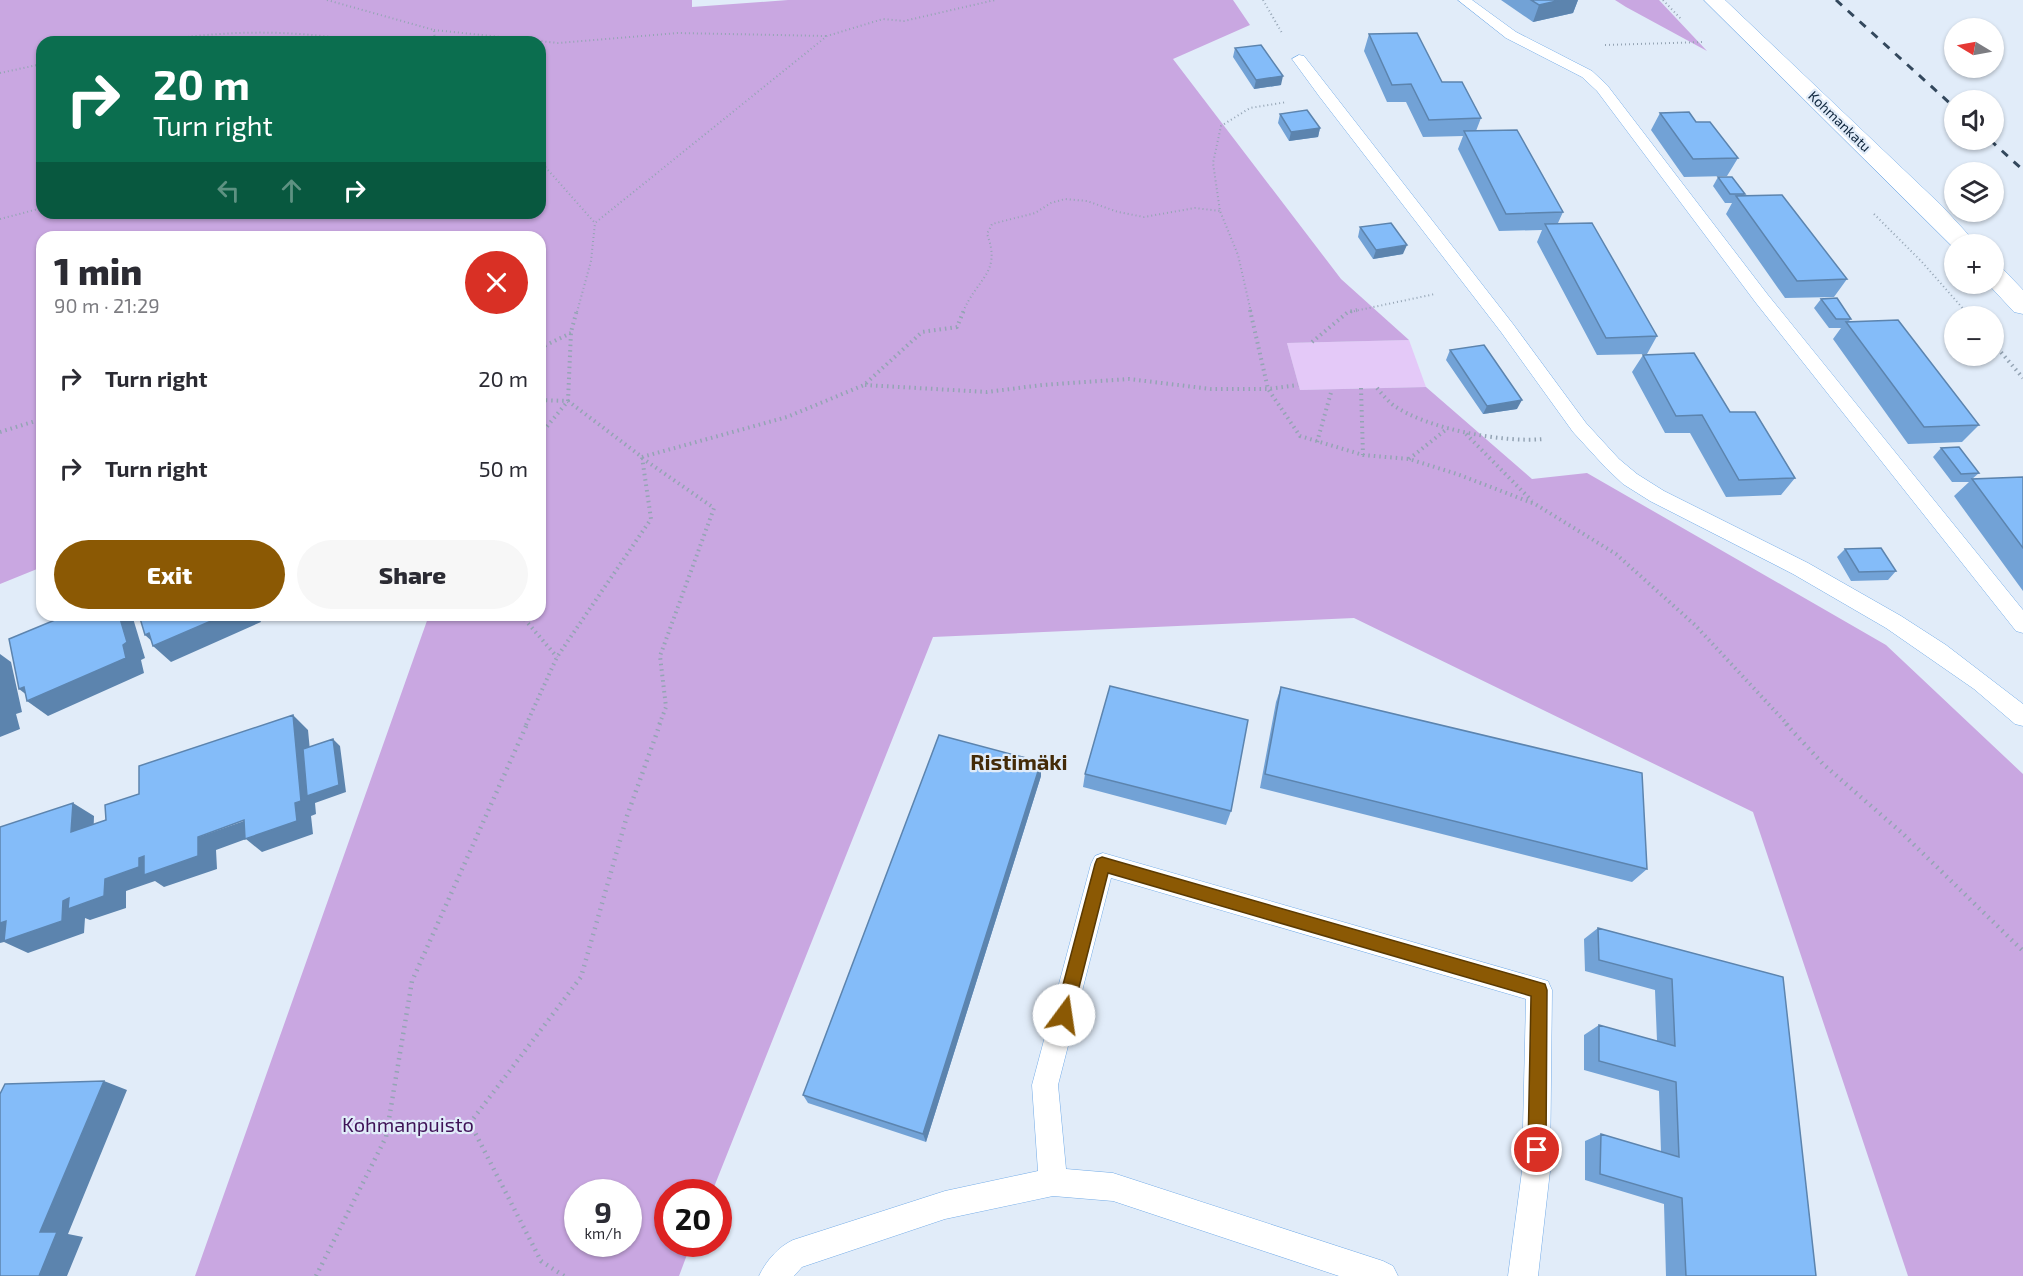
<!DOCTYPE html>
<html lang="en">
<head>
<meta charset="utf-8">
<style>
  :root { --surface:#fff; --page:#f7f7f7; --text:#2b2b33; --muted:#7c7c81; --accent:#8b5904 }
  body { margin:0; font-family:"Exo 2",sans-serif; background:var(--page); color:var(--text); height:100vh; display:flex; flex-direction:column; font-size:22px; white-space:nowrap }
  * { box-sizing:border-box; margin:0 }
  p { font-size:20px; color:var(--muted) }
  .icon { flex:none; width:33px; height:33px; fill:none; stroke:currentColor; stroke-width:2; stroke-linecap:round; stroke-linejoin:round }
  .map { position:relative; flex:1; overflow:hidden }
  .details { position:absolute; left:36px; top:231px; width:510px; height:390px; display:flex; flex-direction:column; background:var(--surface); border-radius:18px; box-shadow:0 2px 4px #0004 }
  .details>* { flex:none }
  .top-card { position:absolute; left:36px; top:36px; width:510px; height:183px; border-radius:18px; box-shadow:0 2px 4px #0004; background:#0b6e4f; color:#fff; overflow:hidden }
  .needle { width:39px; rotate:280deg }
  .buttons { position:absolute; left:1944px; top:18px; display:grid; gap:12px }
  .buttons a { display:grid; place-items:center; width:60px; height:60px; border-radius:50%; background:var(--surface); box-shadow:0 2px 4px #0004; font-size:30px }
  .speed { position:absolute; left:564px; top:1179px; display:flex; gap:12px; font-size:30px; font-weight:700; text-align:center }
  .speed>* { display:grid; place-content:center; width:78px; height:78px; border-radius:50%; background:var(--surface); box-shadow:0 2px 4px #0004; line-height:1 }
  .speed small { font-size:15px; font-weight:400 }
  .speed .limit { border:9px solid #d22; background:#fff; color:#111 }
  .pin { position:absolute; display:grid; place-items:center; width:51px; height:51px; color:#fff; margin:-26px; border:3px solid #fff; border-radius:50%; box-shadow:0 2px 6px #0007 }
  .me { position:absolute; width:66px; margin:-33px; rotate:14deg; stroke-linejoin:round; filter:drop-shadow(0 0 4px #0008) }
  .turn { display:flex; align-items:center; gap:21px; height:126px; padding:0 18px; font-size:27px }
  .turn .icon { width:78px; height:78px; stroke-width:2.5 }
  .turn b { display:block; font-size:42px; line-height:51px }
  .lanes { display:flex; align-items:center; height:57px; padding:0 18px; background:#0003; justify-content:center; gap:30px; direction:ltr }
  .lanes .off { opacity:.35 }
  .round { display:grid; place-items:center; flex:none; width:63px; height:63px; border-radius:32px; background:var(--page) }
  .overview { display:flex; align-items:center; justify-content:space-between; height:102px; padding:0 18px }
  h1 { font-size:36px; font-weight:800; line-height:45px }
  .cta { display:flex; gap:12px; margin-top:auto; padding:12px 18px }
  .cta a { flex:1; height:69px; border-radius:36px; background:var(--accent); color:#fff; font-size:24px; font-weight:800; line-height:69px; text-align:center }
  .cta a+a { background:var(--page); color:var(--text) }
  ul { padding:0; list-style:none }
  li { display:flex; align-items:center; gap:18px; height:90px; padding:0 18px }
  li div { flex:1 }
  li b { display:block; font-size:22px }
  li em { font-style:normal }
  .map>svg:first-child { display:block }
  .green { fill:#e4c9f8 }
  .forest { fill:#c9a7e1; fill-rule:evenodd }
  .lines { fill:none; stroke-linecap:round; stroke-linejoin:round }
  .service-casing { stroke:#74ace8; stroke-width:1 }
  .tertiary-casing { stroke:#74ace8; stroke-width:1 }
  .path-far2 { stroke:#94a4b4; stroke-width:2; stroke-dasharray:1 3; stroke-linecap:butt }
  .path-far1 { stroke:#94a4b4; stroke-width:4; stroke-dasharray:1.5 4; stroke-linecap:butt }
  .path { stroke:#94a4b4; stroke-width:4.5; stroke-dasharray:1.5 5; stroke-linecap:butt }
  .service { fill:#fff; fill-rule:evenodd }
  .tertiary { fill:#fff; fill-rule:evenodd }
  .rail { stroke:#33485d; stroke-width:3; stroke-dasharray:8 8; stroke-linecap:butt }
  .wall { fill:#72a2d6 }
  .shaded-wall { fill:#5c84ae }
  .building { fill:#84bcf9; stroke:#5c84ae; stroke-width:1.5 }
  .route { fill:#8b5904; stroke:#5a3a03; stroke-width:1.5 }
  .labels { text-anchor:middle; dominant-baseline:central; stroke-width:4.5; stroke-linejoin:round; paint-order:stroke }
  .far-street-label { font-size:14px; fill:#0c233a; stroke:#e1ecf9 }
  .near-park-label { font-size:20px; fill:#3f1357; stroke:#e1ecf9 }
  .district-label { font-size:22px; font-weight:bold; fill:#442b08; stroke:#e1ecf9 }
</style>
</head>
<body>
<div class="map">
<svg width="2023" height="1276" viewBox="0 0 2023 1276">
  <rect width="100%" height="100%" fill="#e1ecf9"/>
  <path class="green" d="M1409 340 1426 387 1300 390 1287 343Z"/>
  <path class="forest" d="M0 0H692V7L788 0H1233L1250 25 1173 59 1341 279 1409 340 1287 343 1300 390 1426 387 1532 479 1587 473 1886 645 2023 774V1276H1908L1753 812 1354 618 933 637 712 1192H668V1244H691L679 1276H195L429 615H540V237H42V567L0 584ZM42 42H540V213H42ZM578 1192H628V1244H578Z
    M1615 0H1659L1707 51 1626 7Z"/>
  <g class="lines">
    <defs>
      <path id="service" d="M1458 0H1472L1516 32 1592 71 1607 85 1768 295 2023 610V633L2016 631 1756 303 1597 91 1582 77 1506 38Z
        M1299 55 1304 56 1513 324 1586 423 1619 459 1637 474 1664 491 1808 563 1901 616 1946 645 2023 704V726L2015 724 1974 689 1886 628 1793 574 1650 501 1623 484 1606 468 1573 432 1501 332 1319 96 1292 59Z
        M1103 853 1548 981 1552 990 1550 1171 1538 1276H1508L1522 1171 1526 999 1111 878 1058 1085 1066 1169 1113 1173 1383 1261 1393 1266 1398 1276H1339L1113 1201 1053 1196 945 1219 802 1267 794 1276H759C766 1261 778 1247 793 1240L945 1191 1038 1171 1032 1085 1091 864 1095 856Z"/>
      <path id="tertiary" d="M1704 0H1725L1942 206 1977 244H1954V248Z
        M1994 267 2003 269 2023 290V314L2014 312 1988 284H1994Z"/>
    </defs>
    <use href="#service" class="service-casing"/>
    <use href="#tertiary" class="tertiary-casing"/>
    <path class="path-far2" d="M327 0 434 30 435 42
      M1263 0 1282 33
      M1663 0 1681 19
      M434 30 558 43 678 33 827 36
      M152 42C223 30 292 29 363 42
      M1605 45 1703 42
      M0 73 42 64
      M540 161 595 223 827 36 883 19 904 21 995 0
      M1874 214 1922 262 1966 312
      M0 219 42 208
      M577 312 591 261 595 223
      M963 312C977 278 1002 273 987 234L992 224 1035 213 1051 203 1065 199 1087 201 1118 212 1144 217 1195 208 1220 211
      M1251 312 1238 255 1220 211 1213 163 1221 126 1250 108 1287 102
      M1350 312 1435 294"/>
    <path class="path-far1" d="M1250 310 1268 389 1300 436 1363 455 1409 459 1457 474 1535 504 1616 554 1695 625 1788 725
      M1965 310 1970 316
      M1312 342 1348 312 1357 310
      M1994 344 2023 378
      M540 348 571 333
      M865 385 987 392 1042 385 1129 379 1211 389H1268L1298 385
      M1361 388 1363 455
      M1377 388C1382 394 1387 400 1393 405 1427 429 1503 443 1544 439
      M0 432 42 419
      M1466 434 1532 501
      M540 435 568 401 571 332 577 310
      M1317 442 1332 389
      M642 457 787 417 864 385 922 332 957 327 964 310
      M642 458 714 508 660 656 666 707 659 725
      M1409 459 1448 428
      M521 615 557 657
      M526 725 557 657 651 519 642 457 568 401 540 400"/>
    <path class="path" d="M1786 724 1823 764 1902 833 2023 951
      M316 1276 386 1137 412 981 527 724
      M564 1276 541 1261 470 1123 581 977 627 816 660 724"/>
    <use href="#service" class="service"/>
    <use href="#tertiary" class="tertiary"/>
    <path class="rail" d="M1836 0 1954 107
      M1990 140 2023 170"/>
  </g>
  <path class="wall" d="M1501 0H1578L1573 13 1533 22Z
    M1369 34 1442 82 1481 118 1476 131 1563 212 1558 223 1657 336 1647 354 1597 355 1537 242 1542 230 1499 231 1458 149 1463 136 1423 137 1406 102H1387L1364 51Z
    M1235 48 1281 85 1254 89 1233 57Z
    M1660 113 1696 122 1738 158 1727 176 1684 177 1651 130Z
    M1280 114 1320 128 1318 137 1289 141 1278 123Z
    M1718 177 1745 194 1743 196 1847 279 1834 297 1785 298 1726 214 1732 203H1725L1713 186Z
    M1360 227 1403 254 1373 259 1358 237Z
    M1821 299 1851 319 1849 321 1979 425 1962 442 1908 444 1833 339 1841 328H1829L1814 308Z
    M1450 350 1517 409 1483 414 1446 360Z
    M1643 355 1730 412 1795 478 1781 495 1726 497 1690 433H1665L1632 372Z
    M1941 448 1979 473 1972 479 2023 477V591L1954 496 1969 482H1952L1933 457Z
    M1845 549 1896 571 1888 580 1851 581 1837 557Z
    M1281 687 1647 869 1632 882 1260 788 1276 702Z
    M1041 762V776L926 1142 808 1103 803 1095Z
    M1085 774 1231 811 1226 825 1083 787Z
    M1598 928 1783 977 1816 1276H1666L1664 1204 1585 1180V1141L1601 1134 1661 1152 1659 1091 1584 1070V1035L1599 1025 1657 1041 1655 990 1585 971 1584 939Z"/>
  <path class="shaded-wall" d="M1561 0H1578L1573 13 1533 22 1539 5Z
    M1283 76 1281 85 1254 89 1256 80Z
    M1320 128 1318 137 1289 141 1291 132Z
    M1407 245 1403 254 1373 259 1376 250Z
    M1522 400 1517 409 1483 414 1487 406Z
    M119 615H132L145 658 141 660 144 673 48 716 27 701 32 699 19 689 123 645Z
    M225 615H258L261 622 171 662 153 646 156 645 145 635 149 633Z
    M0 654 11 662 22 712 16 714 20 729 0 737Z
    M293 715 308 730 314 793 333 739 340 746 346 792 315 803 316 814 311 816 313 834 262 852 246 839 216 850 217 869 164 887 155 881 126 891V908L90 920 85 918 84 933 28 953 4 942 0 943V923L63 901 105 879 139 858 295 803Z
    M1041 762V776L926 1142 923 1134Z
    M73 803 94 816 93 845 71 832Z
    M104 1081 127 1090 68 1234 83 1237 67 1276H39L40 1232Z"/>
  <path class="building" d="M1531 0H1561L1539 5Z
    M1417 33 1442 82H1462L1481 118 1429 120 1411 84 1392 85 1369 34Z
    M1261 45 1283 76 1256 80 1235 48Z
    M1307 110 1320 128 1291 132 1280 114Z
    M1689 112 1696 122H1710L1738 158 1693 159 1660 113Z
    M1517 130 1563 212 1506 214 1464 131Z
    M1718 177H1732L1745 194H1730Z
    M1782 195 1847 279 1797 281 1736 196Z
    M1391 223 1407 245 1376 250 1360 227Z
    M1592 223 1657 336 1606 338 1545 224Z
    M1837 298 1851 319H1836L1821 299Z
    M1898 320 1979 425 1924 427 1846 322Z
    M1484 345 1522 400 1487 406 1450 350Z
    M1694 353 1730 412H1755L1795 478 1739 480 1702 415 1676 416 1643 355Z
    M1959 447 1979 473 1961 474 1941 448Z
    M2023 477V548L1972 479Z
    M1881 548 1896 571 1859 572 1845 549Z
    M67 615H119L127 642 123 645 126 658 27 701 24 687 19 689 9 639Z
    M139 615H225L153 646 149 633 145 635Z
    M1110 686 1248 720 1231 811 1085 774Z
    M1281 687 1642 773 1647 869 1265 774Z
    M293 715 301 801 295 803 297 821 245 839 244 820 198 837V856L144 875V856L139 858V867L105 879 104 896 68 909 69 898 63 901 62 921 4 941 6 921 0 923V827L73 803 71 832 106 820 105 805 139 794V766Z
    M939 735 1041 762 923 1134 803 1095Z
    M333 739 339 785 307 796 303 749Z
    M1598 928 1783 977 1816 1276H1686L1682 1198 1600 1174 1601 1134 1679 1157 1676 1082 1599 1061V1025L1675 1046 1672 979 1599 960Z
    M104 1081 40 1232H57L39 1276H0V1094L5 1084Z"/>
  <path class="route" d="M1102 857 1545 984 1547 990 1546 1150 1543 1157 1537 1160 1531 1157 1528 1150 1531 996 1108 873 1072 1015 1070 1021 1064 1024 1058 1021 1055 1015 1095 864 1097 859Z"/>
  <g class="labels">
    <g class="far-street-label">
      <text transform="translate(1840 121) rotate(44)">Kohmankatu</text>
    </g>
    <g class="near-park-label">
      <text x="408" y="1124">Kohmanpuisto</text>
    </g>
    <g class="district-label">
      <text x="1019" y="761">Ristimäki</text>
    </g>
  </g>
</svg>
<div class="buttons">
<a><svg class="needle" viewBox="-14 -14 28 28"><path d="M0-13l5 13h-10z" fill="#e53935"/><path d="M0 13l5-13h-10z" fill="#7c7c81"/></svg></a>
<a><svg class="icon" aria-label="sound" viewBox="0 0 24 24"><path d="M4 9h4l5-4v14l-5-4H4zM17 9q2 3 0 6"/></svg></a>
<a><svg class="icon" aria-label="layers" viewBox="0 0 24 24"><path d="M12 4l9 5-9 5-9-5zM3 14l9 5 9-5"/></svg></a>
<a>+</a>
<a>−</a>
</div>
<div class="speed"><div>9<small>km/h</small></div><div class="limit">20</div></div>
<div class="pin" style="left:1537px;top:1150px;background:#d93025"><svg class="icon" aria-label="arrive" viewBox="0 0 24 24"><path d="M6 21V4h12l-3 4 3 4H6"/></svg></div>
<svg class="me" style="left:1064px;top:1015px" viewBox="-20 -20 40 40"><circle r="19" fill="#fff"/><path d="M0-13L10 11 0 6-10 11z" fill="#8b5904"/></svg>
<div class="top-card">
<div class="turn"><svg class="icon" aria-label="right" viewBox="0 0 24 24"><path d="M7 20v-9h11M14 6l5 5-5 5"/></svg><div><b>20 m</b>Turn right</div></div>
<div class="lanes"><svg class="icon off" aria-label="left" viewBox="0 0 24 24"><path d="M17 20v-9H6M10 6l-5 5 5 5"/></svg><svg class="icon off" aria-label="ahead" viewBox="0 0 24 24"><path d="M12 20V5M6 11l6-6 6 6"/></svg><svg class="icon" aria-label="right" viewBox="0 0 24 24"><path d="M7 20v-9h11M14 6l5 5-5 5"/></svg></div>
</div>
<section class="details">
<div class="overview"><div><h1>1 min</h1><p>90 m · 21:29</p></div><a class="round" style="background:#d93025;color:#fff"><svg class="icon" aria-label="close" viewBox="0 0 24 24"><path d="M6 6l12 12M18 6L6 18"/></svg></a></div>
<ul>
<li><svg class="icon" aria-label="right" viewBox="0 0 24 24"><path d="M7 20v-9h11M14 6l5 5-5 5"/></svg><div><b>Turn right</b></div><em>20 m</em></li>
<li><svg class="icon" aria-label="right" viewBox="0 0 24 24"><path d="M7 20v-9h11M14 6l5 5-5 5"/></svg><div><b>Turn right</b></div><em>50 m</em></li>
</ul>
<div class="cta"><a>Exit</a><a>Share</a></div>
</section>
</div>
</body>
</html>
